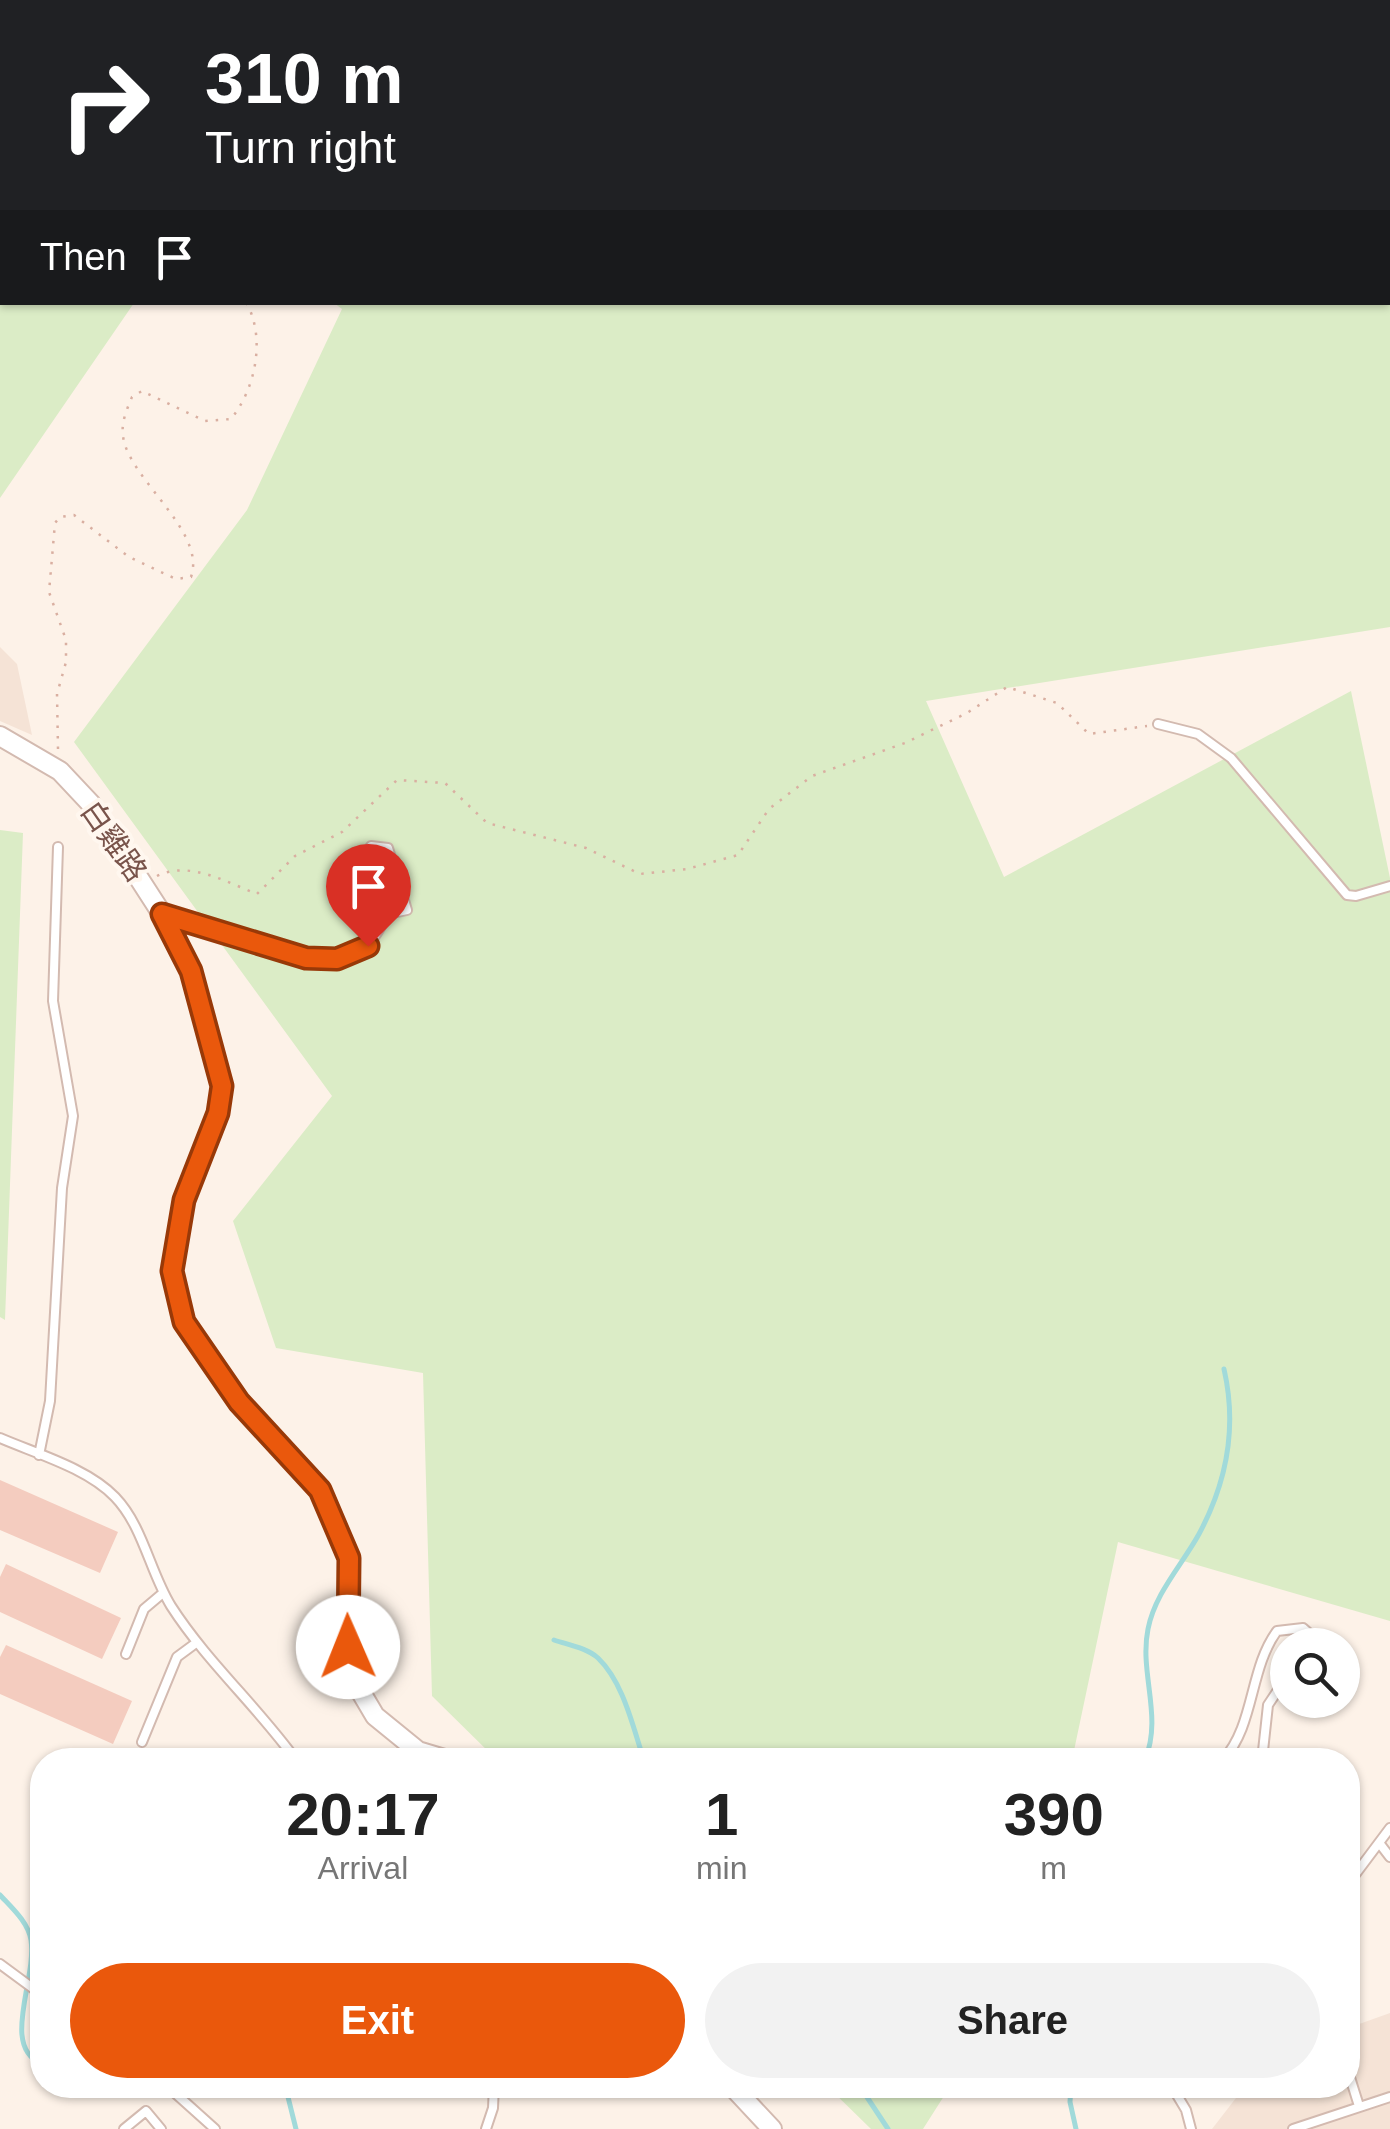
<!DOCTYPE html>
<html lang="en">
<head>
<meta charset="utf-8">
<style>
  :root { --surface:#fff; --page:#f2f2f2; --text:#222; --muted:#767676; --accent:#ea580c }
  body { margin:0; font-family:Helvetica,"Noto Sans TC",sans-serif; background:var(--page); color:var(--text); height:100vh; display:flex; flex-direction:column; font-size:38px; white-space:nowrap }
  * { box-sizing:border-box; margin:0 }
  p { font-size:32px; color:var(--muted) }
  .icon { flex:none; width:55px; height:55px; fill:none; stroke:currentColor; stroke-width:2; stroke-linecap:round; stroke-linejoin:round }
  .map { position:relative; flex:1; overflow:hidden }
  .sheet { position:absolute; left:30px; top:1748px; width:1330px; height:350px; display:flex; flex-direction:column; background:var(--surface); border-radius:40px; box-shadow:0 2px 8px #0004 }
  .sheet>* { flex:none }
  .hud { position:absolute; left:0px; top:0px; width:1390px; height:305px; box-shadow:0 2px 8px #0004; background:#202124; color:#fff; overflow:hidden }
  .controls { position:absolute; left:1270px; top:1628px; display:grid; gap:20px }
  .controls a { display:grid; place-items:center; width:90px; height:90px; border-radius:50%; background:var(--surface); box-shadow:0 2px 8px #0004; font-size:50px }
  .pin { position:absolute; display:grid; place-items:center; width:85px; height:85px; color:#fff; margin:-102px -42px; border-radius:50% 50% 50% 0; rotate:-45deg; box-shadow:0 0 10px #0007 }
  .pin .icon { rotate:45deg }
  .me { position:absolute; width:110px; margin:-55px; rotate:359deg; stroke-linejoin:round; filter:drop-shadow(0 0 8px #0008) }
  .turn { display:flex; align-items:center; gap:35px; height:210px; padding:0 40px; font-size:45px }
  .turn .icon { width:130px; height:130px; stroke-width:2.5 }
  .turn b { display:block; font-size:70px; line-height:85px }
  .then { display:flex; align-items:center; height:95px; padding:0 40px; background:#0003; gap:20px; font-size:38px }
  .eta { display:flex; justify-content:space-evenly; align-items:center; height:170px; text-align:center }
  .eta b { font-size:60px; font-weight:700; line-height:70px }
  .cta { display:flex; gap:20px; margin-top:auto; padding:20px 40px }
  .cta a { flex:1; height:115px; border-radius:60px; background:var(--accent); color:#fff; font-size:40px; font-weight:700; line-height:115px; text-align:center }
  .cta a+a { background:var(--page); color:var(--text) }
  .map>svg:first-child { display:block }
  .residential { fill:#f5e3d6 }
  .green { fill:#dbecc6 }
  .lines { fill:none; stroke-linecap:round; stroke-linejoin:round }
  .stream { stroke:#a1dada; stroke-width:5 }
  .building { fill:#f4ccbf }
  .service-casing { stroke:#d3bab0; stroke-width:12 }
  .minor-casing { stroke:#d3bab0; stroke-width:20 }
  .tertiary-casing { stroke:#d3bab0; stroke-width:22 }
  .path { stroke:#d9afa1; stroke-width:2.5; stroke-dasharray:2.5 8; stroke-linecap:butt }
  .service { stroke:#fff; stroke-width:8 }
  .minor { stroke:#fff; stroke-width:15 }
  .tertiary { stroke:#fff; stroke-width:18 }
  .route-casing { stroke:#983908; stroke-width:25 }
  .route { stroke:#ea580c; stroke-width:18 }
  .labels { text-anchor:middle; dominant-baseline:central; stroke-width:8; stroke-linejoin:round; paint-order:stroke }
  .street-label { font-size:30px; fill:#79544b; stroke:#fff7ef }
</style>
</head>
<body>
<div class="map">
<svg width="1390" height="2129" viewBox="0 0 1390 2129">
  <rect width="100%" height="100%" fill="#fdf2e8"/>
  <path class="residential" d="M0 647 17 664 32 735 0 721Z
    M1390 2013V2129H1212L1246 2085H1348V2028Z"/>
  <path class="green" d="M0 0H1390V627L926 701 1004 877 1351 691 1390 878V1621L1118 1542 1072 1760H497L432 1696 423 1373 276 1348 233 1221 332 1096 74 742 247 510 342 309 334 303 1388 302V2H2V302L134 303 0 498Z
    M0 830 23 833 5 1320 0 1317Z
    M826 2085H951L923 2129H871Z"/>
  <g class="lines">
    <path class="stream" d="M554 1640C569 1645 587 1648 598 1658 624 1683 633 1728 644 1760
      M1145 1760C1163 1716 1139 1673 1148 1629 1155 1593 1182 1565 1199 1534 1227 1482 1237 1426 1224 1369
      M0 1895C12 1908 28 1922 31 1940 37 1980 0 2047 42 2064
      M285 2085 296 2129
      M859 2085 888 2129
      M1071 2085 1070 2102 1076 2129"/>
  </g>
  <path class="building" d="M0 1480 118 1532 100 1573 0 1530Z
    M6 1564 121 1618 102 1659 0 1612V1577Z
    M6 1645 132 1701 113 1744 0 1694V1657Z"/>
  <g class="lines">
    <defs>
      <path id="service" d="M1158 724 1198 734 1231 758 1347 895 1356 896 1390 886
        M167 915C213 929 326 981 367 946 375 939 382 924 388 914L407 910 388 848 371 846 352 876 368 946
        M0 1438C37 1454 87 1468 115 1497 143 1526 150 1572 171 1606 207 1662 257 1706 296 1760
        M39 1455 50 1401 62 1188 73 1116 53 1001 58 847
        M126 1654 144 1609 163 1593
        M142 1742 177 1657 196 1643
        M1223 1760C1255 1725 1249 1669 1277 1631L1303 1628 1311 1635 1309 1645
        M1262 1760 1268 1705 1288 1675
        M1380 1844 1390 1857
        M1348 1884 1390 1828
        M0 1964 42 1995
        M1348 2071 1359 2106
        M166 2085 215 2129
        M1171 2085 1186 2110 1191 2129
        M124 2129 146 2111 161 2129
        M486 2129 493 2108 494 2085
        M1293 2129 1390 2097"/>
      <path id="minor" d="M0 154 2 122"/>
      <path id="tertiary" d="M0 736 60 771 91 804 162 914 191 971 221 1086 219 1113 184 1200 172 1271 184 1322 239 1402 320 1490 349 1558V1672L375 1716 418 1751 448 1760
        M731 2085 772 2129"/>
    </defs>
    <use href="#service" class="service-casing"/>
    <use href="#minor" class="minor-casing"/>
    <use href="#tertiary" class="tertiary-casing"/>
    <path class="path" d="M0 183 2 181
      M58 749 57 694 66 662V640L49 592 55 523 60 517 74 515 129 557 176 579 191 577C207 531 128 479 123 436 121 422 127 409 132 397L142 391 205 421 231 419C256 388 266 337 246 302
      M157 876C189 860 226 882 257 894L295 856 342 832 397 780 445 783 487 823 586 848 640 874 687 869 738 855 769 809 812 776 905 743 967 713 1007 687 1057 703 1089 734 1147 726"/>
    <use href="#service" class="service"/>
    <use href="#minor" class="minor"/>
    <use href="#tertiary" class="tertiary"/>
  </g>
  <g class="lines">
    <defs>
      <path id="route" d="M348 1647 349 1558 320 1490 239 1402 184 1322 172 1271 184 1200 218 1113 222 1086 191 971 162 914 306 958 337 959 368 946"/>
    </defs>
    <use href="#route" class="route-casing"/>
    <use href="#route" class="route"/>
  </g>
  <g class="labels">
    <g class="street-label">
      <text transform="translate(114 841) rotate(55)">白雞路</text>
    </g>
  </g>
</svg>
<div class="controls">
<a><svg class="icon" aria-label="search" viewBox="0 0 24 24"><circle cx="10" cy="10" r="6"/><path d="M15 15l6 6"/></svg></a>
</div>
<div class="pin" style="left:368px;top:946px;background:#d93025"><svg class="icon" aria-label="arrive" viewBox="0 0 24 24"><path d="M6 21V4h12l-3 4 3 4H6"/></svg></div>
<svg class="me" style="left:348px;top:1647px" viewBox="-20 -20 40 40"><circle r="19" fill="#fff"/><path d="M0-13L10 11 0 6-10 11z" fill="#ea580c"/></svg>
<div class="hud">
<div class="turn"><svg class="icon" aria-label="right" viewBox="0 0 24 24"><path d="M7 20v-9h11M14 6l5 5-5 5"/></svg><div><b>310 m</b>Turn right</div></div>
<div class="then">Then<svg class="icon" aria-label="arrive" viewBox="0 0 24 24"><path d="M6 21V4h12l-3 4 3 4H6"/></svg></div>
</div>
<section class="sheet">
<div class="eta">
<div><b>20:17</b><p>Arrival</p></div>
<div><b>1</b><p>min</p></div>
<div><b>390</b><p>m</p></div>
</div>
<div class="cta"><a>Exit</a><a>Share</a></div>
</section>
</div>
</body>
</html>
